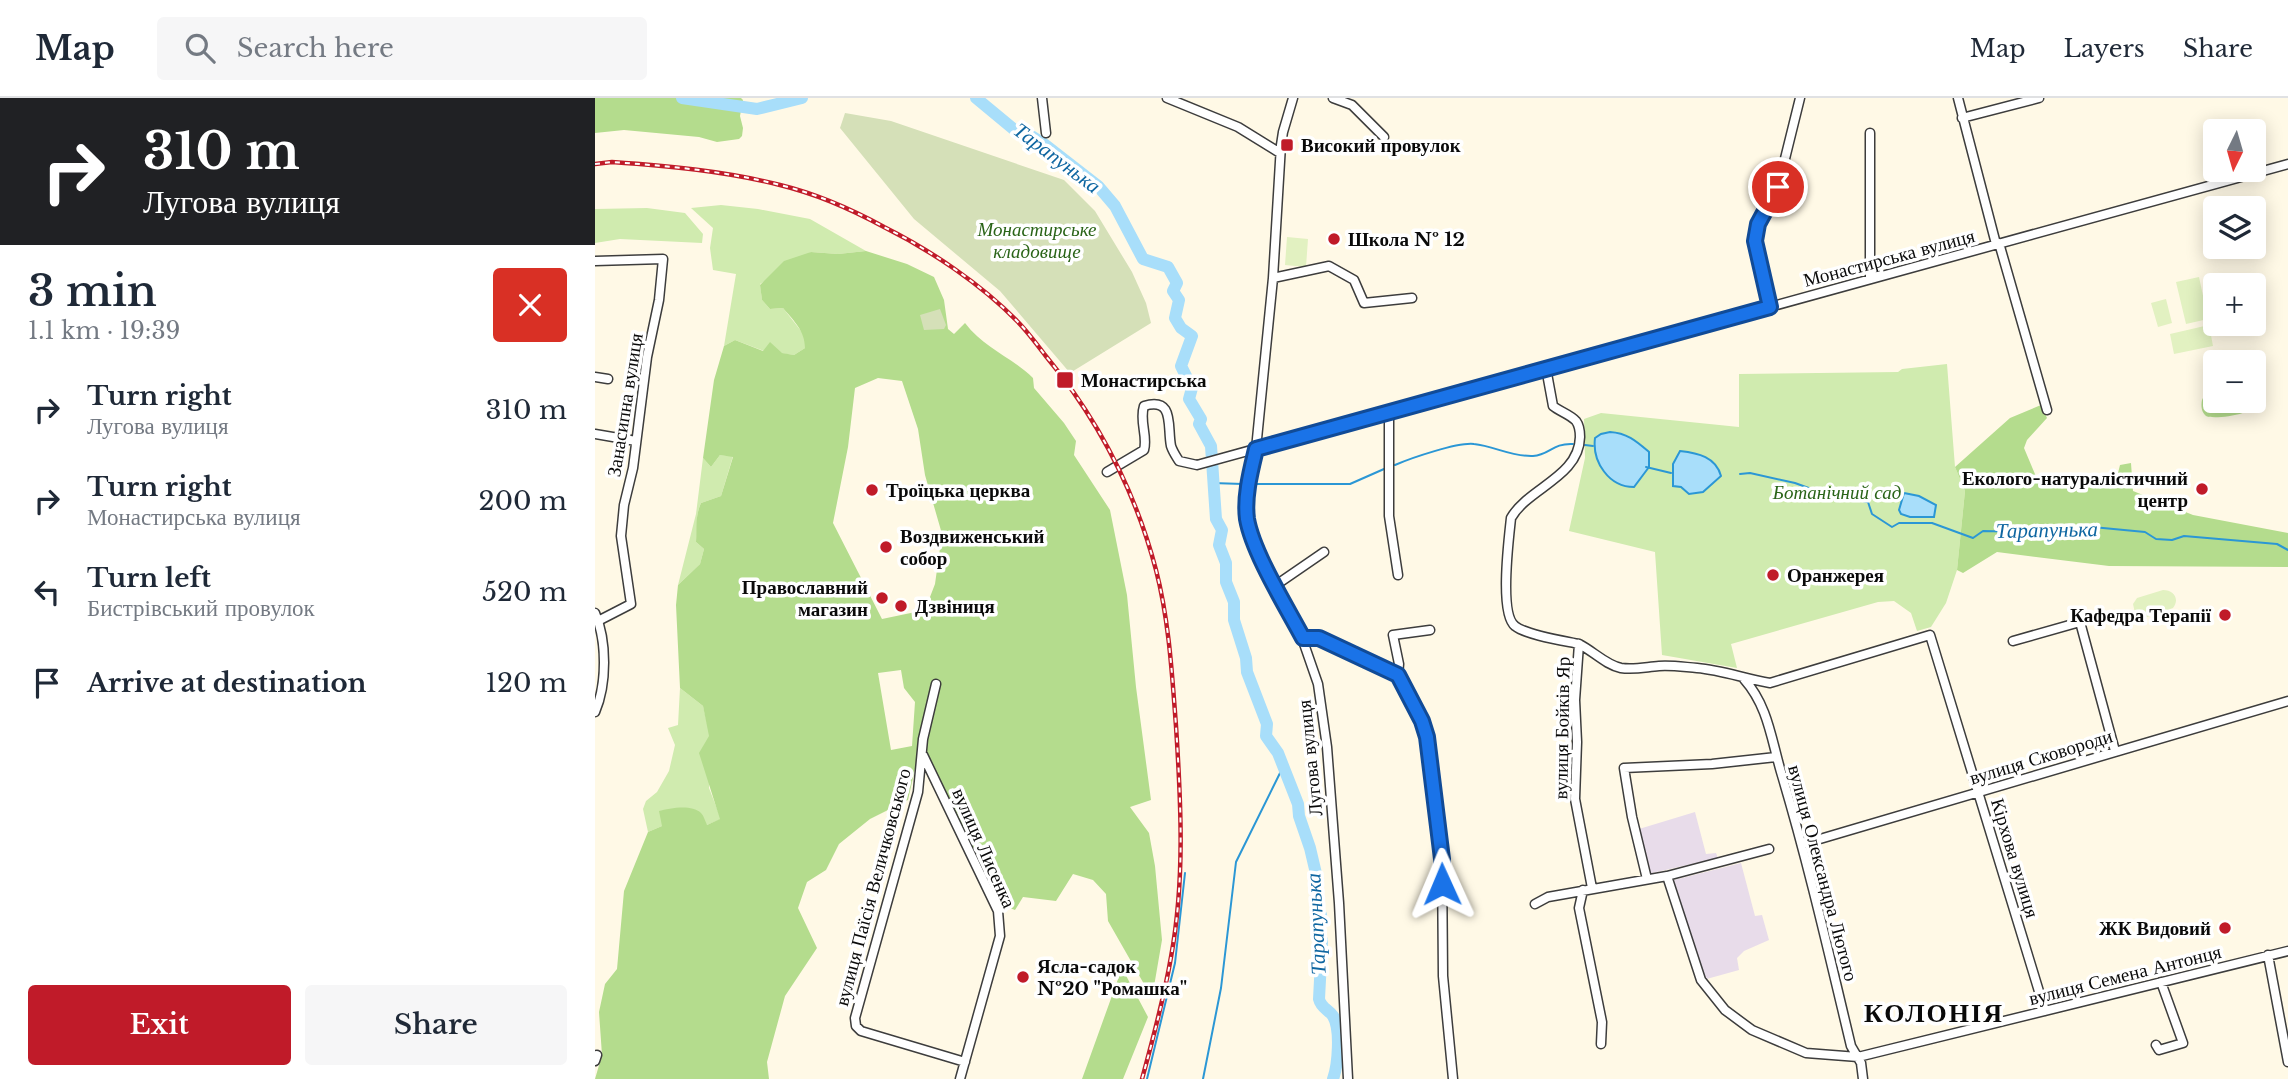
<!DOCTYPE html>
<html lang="en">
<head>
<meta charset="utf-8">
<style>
  :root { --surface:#fff; --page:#f6f6f7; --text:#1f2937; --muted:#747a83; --line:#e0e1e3; --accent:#c01b29 }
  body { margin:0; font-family:"Libre Baskerville",serif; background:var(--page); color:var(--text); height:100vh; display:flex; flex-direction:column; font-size:26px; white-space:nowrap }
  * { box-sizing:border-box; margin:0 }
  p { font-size:23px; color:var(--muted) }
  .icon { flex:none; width:38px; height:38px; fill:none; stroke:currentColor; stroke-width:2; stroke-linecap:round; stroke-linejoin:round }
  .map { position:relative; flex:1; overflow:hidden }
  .sheet { display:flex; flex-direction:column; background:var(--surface); width:595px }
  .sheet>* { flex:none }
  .top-card { background:#202124; color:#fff; overflow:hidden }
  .needle { width:46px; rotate:185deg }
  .fabs { position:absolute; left:1608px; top:21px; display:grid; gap:14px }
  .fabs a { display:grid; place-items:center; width:63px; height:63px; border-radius:7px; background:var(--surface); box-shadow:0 4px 18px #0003; font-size:35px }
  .pin { position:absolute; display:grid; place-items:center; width:60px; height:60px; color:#fff; margin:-30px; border:4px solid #fff; border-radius:50%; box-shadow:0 2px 7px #0007 }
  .me { position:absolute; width:77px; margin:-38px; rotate:359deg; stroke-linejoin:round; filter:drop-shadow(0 0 5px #0008) }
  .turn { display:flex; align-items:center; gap:24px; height:147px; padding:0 28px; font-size:32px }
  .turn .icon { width:91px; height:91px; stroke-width:2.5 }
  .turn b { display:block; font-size:49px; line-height:60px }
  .round { display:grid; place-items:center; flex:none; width:74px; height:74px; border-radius:7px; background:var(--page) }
  .overview { display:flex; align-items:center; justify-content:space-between; height:119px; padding:0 28px }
  h1 { font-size:42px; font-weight:600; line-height:52px }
  .cta { display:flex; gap:14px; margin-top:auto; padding:14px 28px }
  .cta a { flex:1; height:80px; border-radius:7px; background:var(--accent); color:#fff; font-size:28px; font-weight:600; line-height:80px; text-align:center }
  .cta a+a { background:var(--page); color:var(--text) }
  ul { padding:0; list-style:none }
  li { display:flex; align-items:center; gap:21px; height:91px; padding:0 28px }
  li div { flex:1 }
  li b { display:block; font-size:26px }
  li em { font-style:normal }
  header { display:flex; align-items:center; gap:42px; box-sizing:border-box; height:98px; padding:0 35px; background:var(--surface); border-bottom:2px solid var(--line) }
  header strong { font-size:33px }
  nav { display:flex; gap:38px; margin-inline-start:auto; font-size:24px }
  .search { width:490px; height:63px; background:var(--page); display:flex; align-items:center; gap:18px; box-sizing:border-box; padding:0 24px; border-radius:7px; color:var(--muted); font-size:26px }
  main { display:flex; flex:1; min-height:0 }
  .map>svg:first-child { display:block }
  .industrial { fill:#e8dcea }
  .green { fill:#d0ebaf }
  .forest { fill:#b4dc8d; fill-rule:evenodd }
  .cemetery { fill:#d5e0b8 }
  .pitch { fill:#e2f1c1 }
  .water { fill:#a8defa; stroke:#2b97d5; stroke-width:2 }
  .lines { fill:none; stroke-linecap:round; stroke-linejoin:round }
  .stream { stroke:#2b97d5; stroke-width:2 }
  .river { stroke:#a8defa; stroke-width:12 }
  .minor-casing { stroke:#3d3d3d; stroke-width:11 }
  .minor { stroke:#fff; stroke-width:8 }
  .rail-casing { stroke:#c01b29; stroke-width:4.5 }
  .rail { stroke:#fff; stroke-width:2; stroke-dasharray:5; stroke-linecap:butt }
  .route-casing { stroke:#114b97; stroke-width:18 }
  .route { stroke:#1a73e8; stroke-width:12 }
  .poi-dot { fill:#c01b29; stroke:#fff; stroke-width:2.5 }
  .labels { text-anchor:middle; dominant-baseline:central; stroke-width:7; stroke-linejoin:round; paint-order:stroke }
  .poi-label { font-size:19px; font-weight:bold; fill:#0a0a0a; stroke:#fff; text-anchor:start }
  .park-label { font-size:19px; font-style:italic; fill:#2a6418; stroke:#fff }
  .street-label { font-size:19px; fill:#0a0a0a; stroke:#fff }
  .water-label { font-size:21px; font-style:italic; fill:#0e66a1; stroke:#fff }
  .district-label { font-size:26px; font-weight:bold; letter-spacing:2px; fill:#0a0a0a; stroke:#fff }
</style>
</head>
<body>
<header>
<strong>Map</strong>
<div class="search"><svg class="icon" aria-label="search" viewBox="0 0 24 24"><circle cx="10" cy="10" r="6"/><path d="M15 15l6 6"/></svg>Search here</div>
<nav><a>Map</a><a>Layers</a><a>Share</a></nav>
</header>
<main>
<section class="sheet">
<div class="top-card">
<div class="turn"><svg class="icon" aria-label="right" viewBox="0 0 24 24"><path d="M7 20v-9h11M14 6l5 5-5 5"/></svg><div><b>310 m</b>Лугова вулиця</div></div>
</div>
<div class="overview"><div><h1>3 min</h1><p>1.1 km · 19:39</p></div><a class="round" style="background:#d93025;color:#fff"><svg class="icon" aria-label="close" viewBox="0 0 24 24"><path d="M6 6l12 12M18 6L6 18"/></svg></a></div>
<ul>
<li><svg class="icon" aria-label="right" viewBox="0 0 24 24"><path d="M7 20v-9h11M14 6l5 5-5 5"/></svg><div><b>Turn right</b><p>Лугова вулиця</p></div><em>310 m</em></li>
<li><svg class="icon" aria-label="right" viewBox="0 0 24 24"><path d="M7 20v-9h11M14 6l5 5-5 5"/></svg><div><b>Turn right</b><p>Монастирська вулиця</p></div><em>200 m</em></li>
<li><svg class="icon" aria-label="left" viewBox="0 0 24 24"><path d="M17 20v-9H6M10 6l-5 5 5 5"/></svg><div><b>Turn left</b><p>Бистрівський провулок</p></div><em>520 m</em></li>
<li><svg class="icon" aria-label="arrive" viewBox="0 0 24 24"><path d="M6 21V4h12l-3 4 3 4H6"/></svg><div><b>Arrive at destination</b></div><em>120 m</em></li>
</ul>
<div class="cta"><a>Exit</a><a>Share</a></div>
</section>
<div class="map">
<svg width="1693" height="981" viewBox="0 0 1693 981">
  <rect width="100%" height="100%" fill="#fff9e6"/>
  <path class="industrial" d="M1100 714 1111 756 1121 755 1123 760 1053 776 1044 731Z
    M1146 765 1160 818 1167 817 1174 842 1149 853 1142 860 1144 872 1108 882 1079 782Z"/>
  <path class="green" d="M126 107 163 111 215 121 271 153 243 156 216 154 165 186 167 202 175 211 188 210 210 238V250L199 257 169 253 140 242 129 248 141 176 118 172 115 150 118 130 96 110Z
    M52 110 90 115 108 136 107 145 25 141 0 145V111Z
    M1352 266 1360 369 1370 393 1362 472 1351 505 1336 529 1322 533 1316 515 1299 503 1283 504 1136 546 1142 570 1067 557 1060 454 974 433 990 360 989 321 1006 315 1144 329V276L1303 274 1307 271Z
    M125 357 138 358 126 398 106 405C100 417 103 430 101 444L109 451 105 466 83 487 101 416 108 360 116 369Z
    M85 590 108 608 115 638 114 690 126 721 112 727 67 721V728L53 734 48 711 51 703 62 694 74 673 80 647 73 630 83 627Z"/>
  <path class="forest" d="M0 0H146L148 2 145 18 148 30 147 38 144 41 122 44 104 39 29 32 0 35Z
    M271 153 312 166 339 179 349 202 353 231 359 236 370 225C389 250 415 258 438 280L439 290 469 325 481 343 479 357 515 412 532 497 541 589 556 702 535 709 554 735 560 768 567 842 557 900 513 823 511 796 498 782 478 776 461 803 428 799 420 812 404 806 333 656 320 671 313 702 275 721 244 746 231 772 212 784 203 810 222 850 190 898 172 964 174 981H0L7 957 4 914 10 886 22 871 29 793 53 734 67 728 64 713C75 710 97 706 106 715 109 718 110 723 112 727L125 721 104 655 114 638 108 608 85 590 81 507 83 487 105 466 109 451 101 444C102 430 100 418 106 405L126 398 138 359 125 357 116 369 108 360 119 282 129 248 140 242 168 253 175 244 187 255 199 257 210 250C210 233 199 223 188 210L175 211 167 202 165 187 189 163 216 154 243 156ZM283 280 307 283 323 331 330 377 347 436 340 486 330 512 287 521 238 425 253 349 260 290ZM306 572 309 590 320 604 317 648 296 652 283 575Z
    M1659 287C1685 317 1617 322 1611 318 1606 314 1606 307 1607 302L1609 298 1620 292V303H1659Z
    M1446 307 1452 320 1432 342 1429 350 1445 388 1470 383 1522 379 1525 367 1536 365 1538 393 1598 417 1693 435V469L1514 468 1402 454 1368 475 1362 472 1370 393 1360 369 1415 320Z
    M527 870 553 919 528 981H487Z"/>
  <path class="cemetery" d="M250 15 296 23 469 82 500 113 537 174 551 205 556 225 475 275 405 193 319 121 245 30Z
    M345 211 351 227 349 231 329 232 325 217Z"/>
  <path class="pitch" d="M692 139 713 141 711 169 690 167Z
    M1604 179 1613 221 1591 226 1581 184Z
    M1571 201 1577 225 1563 229 1556 205Z
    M1614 227 1618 248 1579 256 1575 236Z
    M1568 492C1579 492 1585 501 1578 510L1552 519 1540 515 1538 506 1542 500Z"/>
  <path class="water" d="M1015 334C1032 335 1041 343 1054 354V369L1039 389C1014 389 997 364 1000 340L1006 336Z
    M1085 353C1103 355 1121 359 1126 378L1108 394 1094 396 1086 389 1078 388V366Z
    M1309 395 1324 398 1341 407 1339 419H1315L1306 416 1304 412Z"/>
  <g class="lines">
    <path class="stream" d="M990 347 998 348
      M800 367C816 360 863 344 879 346 899 348 917 359 938 358 955 357 957 345 978 346
      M1051 369 1076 375
      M1145 376 1155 375 1200 385 1230 396 1273 404 1277 416 1297 429 1304 425H1337L1378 440 1388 433 1469 435 1487 428 1550 434 1561 441 1577 442 1589 438 1682 446 1693 452
      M617 385 648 386
      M660 386H755L789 371
      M552 981 580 865 590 775
      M608 981 626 890 641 764 688 669"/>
    <path class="river" d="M87 0 162 11 207 0
      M381 0 422 34 438 39 449 46 503 88 520 108 548 161 573 169 582 185 578 193 584 202 580 220 586 230 597 238 586 268 597 290 594 301 606 321 604 326 616 348 621 421 627 432 624 447 631 465V484L639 504V522L651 560 652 574 672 626 671 638 683 655 703 706 704 718 715 750 723 784 720 804 726 817 723 831 727 843 724 901C726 910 733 911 738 918 746 931 743 967 738 981"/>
    <defs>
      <path id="minor" d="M447 0 451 35
        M572 0 643 29 685 55
        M698 0 688 34 686 47 678 180 661 351 653 392 652 419 659 445 707 540 723 586 732 649 744 805 753 981
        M738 0 757 7 789 39
        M1363 0 1401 146
        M1367 20 1444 0
        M1275 35V181
        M1404 145 1452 312
        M0 163 68 161 64 202 52 259 38 370 29 407 26 438 36 506 3 523
        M678 180 734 168 759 182 769 205 817 200
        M1175 209 1160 143 1163 126 1183 89 1205 0
        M951 270 958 308C964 313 976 317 981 323 984 327 985 334 985 339 984 379 933 390 916 420 914 439 904 516 920 528 931 537 970 543 984 546L980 602 982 644 980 701 997 790
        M0 279 13 281
        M794 314V418L803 477
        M0 336 41 343
        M512 374 549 352C553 338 544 323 549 308 580 299 572 328 576 348 578 354 581 358 584 363L602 367 1693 66
        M681 487 729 454
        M0 515C12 543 12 586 0 614
        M707 540 724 539 803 577 827 623 832 639 847 761 848 878 858 981
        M1418 543 1485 524 1520 653
        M984 546C998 553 1011 567 1026 570 1039 572 1051 569 1064 568 1076 567 1089 569 1102 570 1127 572 1150 581 1175 585L1335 537 1450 913
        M803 577 804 566 798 537 835 532
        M1149 581C1173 608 1176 640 1186 674 1213 764 1234 856 1256 948L1266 965 1268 981
        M341 586 328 641 323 694 260 920 261 928 266 933 370 964
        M328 657 403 813 405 838 365 981
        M1208 746 1693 603
        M1072 778 1106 882 1130 912 1157 932 1211 955 1263 959 1693 853
        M1052 781 1037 719 1029 670 1117 666 1181 659
        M988 792 984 810 1007 924 1006 946
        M940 806 953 799 1072 778 1174 751
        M1673 857 1693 964
        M1561 947 1564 952 1588 945 1566 884
        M0 963 2 957"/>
    </defs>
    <use href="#minor" class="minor-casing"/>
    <use href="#minor" class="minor"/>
    <defs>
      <path id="rail" d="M0 66 17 64C74 68 130 73 185 87 222 96 256 111 289 129 335 152 386 186 422 223 432 233 441 245 450 257 503 321 540 392 561 472 574 522 577 576 581 628 586 705 590 783 576 859 569 900 558 941 547 981"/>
    </defs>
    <use href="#rail" class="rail-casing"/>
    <use href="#rail" class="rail"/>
  </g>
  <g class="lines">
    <defs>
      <path id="route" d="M847 786V761L832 639 827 623 803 577 724 540H708C691 508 658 455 652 421 649 398 656 372 661 351L1175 209 1160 143 1163 126 1183 89"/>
    </defs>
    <use href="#route" class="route-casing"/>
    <use href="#route" class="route"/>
  </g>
  <g class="poi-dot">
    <rect x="685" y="40" width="14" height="14" rx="3.5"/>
    <circle cx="739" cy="141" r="7"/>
    <rect x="461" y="273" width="18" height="18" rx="3.5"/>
    <circle cx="1607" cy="391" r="7"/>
    <circle cx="277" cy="392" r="7"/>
    <circle cx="291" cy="449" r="7"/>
    <circle cx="1178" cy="477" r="7"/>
    <circle cx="287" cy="500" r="7"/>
    <circle cx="306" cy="508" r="7"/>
    <circle cx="1630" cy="517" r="7"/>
    <circle cx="1630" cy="830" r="7"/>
    <circle cx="428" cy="879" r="7"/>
  </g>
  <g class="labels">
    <g class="poi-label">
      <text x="706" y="47">Високий провулок</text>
      <text x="753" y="141">Школа № 12</text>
      <text x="486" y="282">Монастирська</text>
      <text x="1593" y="380" text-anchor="end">Еколого-натуралістичний<tspan x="1593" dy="22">центр</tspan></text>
      <text x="291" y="392">Троїцька церква</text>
      <text x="305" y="438">Воздвиженський<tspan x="305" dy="22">собор</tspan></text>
      <text x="1192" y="477">Оранжерея</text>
      <text x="273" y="489" text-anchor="end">Православний<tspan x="273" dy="22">магазин</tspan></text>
      <text x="320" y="508">Дзвіниця</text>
      <text x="1616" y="517" text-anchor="end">Кафедра Терапії</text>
      <text x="1616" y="830" text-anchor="end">ЖК Видовий</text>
      <text x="442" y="868">Ясла-садок<tspan x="442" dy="22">№20 "Ромашка"</tspan></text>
    </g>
    <g class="park-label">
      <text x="442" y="131">Монастирське<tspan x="442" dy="22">кладовище</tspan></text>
      <text x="1242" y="394">Ботанічний сад</text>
    </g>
    <g class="street-label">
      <text transform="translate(1294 160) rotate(-15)">Монастирська вулиця</text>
      <text transform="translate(30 307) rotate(-81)">Занасипна вулиця</text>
      <text transform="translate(967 630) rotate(-89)">вулиця Бойків Яр</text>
      <text transform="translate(1446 659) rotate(-17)">вулиця Сковороди</text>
      <text transform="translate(715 660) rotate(-96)">Лугова вулиця</text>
      <text transform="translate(389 750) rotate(66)">вулиця Лисенка</text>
      <text transform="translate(1420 760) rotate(73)">Кірхова вулиця</text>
      <text transform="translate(1228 775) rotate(75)">вулиця Олександра Лютого</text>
      <text transform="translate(278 789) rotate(-75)">вулиця Паїсія Величковського</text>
      <text transform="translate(1530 877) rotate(-14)">вулиця Семена Антонця</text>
    </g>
    <g class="water-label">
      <text transform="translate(462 60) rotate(37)">Тарапунька</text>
      <text transform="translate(1452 432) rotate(-1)">Тарапунька</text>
      <text transform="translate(721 826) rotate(-93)">Тарапунька</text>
    </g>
    <g class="district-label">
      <text x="1339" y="915">КОЛОНІЯ</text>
    </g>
  </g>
</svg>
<div class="fabs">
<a><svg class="needle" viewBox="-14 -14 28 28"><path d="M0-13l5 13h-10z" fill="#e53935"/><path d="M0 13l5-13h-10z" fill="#747a83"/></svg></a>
<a><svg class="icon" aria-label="layers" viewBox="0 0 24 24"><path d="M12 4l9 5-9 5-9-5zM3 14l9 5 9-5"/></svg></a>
<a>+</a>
<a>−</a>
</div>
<div class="pin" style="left:1183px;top:89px;background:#d93025"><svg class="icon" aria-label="arrive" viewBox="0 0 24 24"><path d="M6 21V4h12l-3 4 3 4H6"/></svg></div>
<svg class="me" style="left:847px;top:786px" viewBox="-20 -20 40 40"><path d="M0-17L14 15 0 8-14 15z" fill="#1a73e8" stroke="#fff" stroke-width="4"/></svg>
</div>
</main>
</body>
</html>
